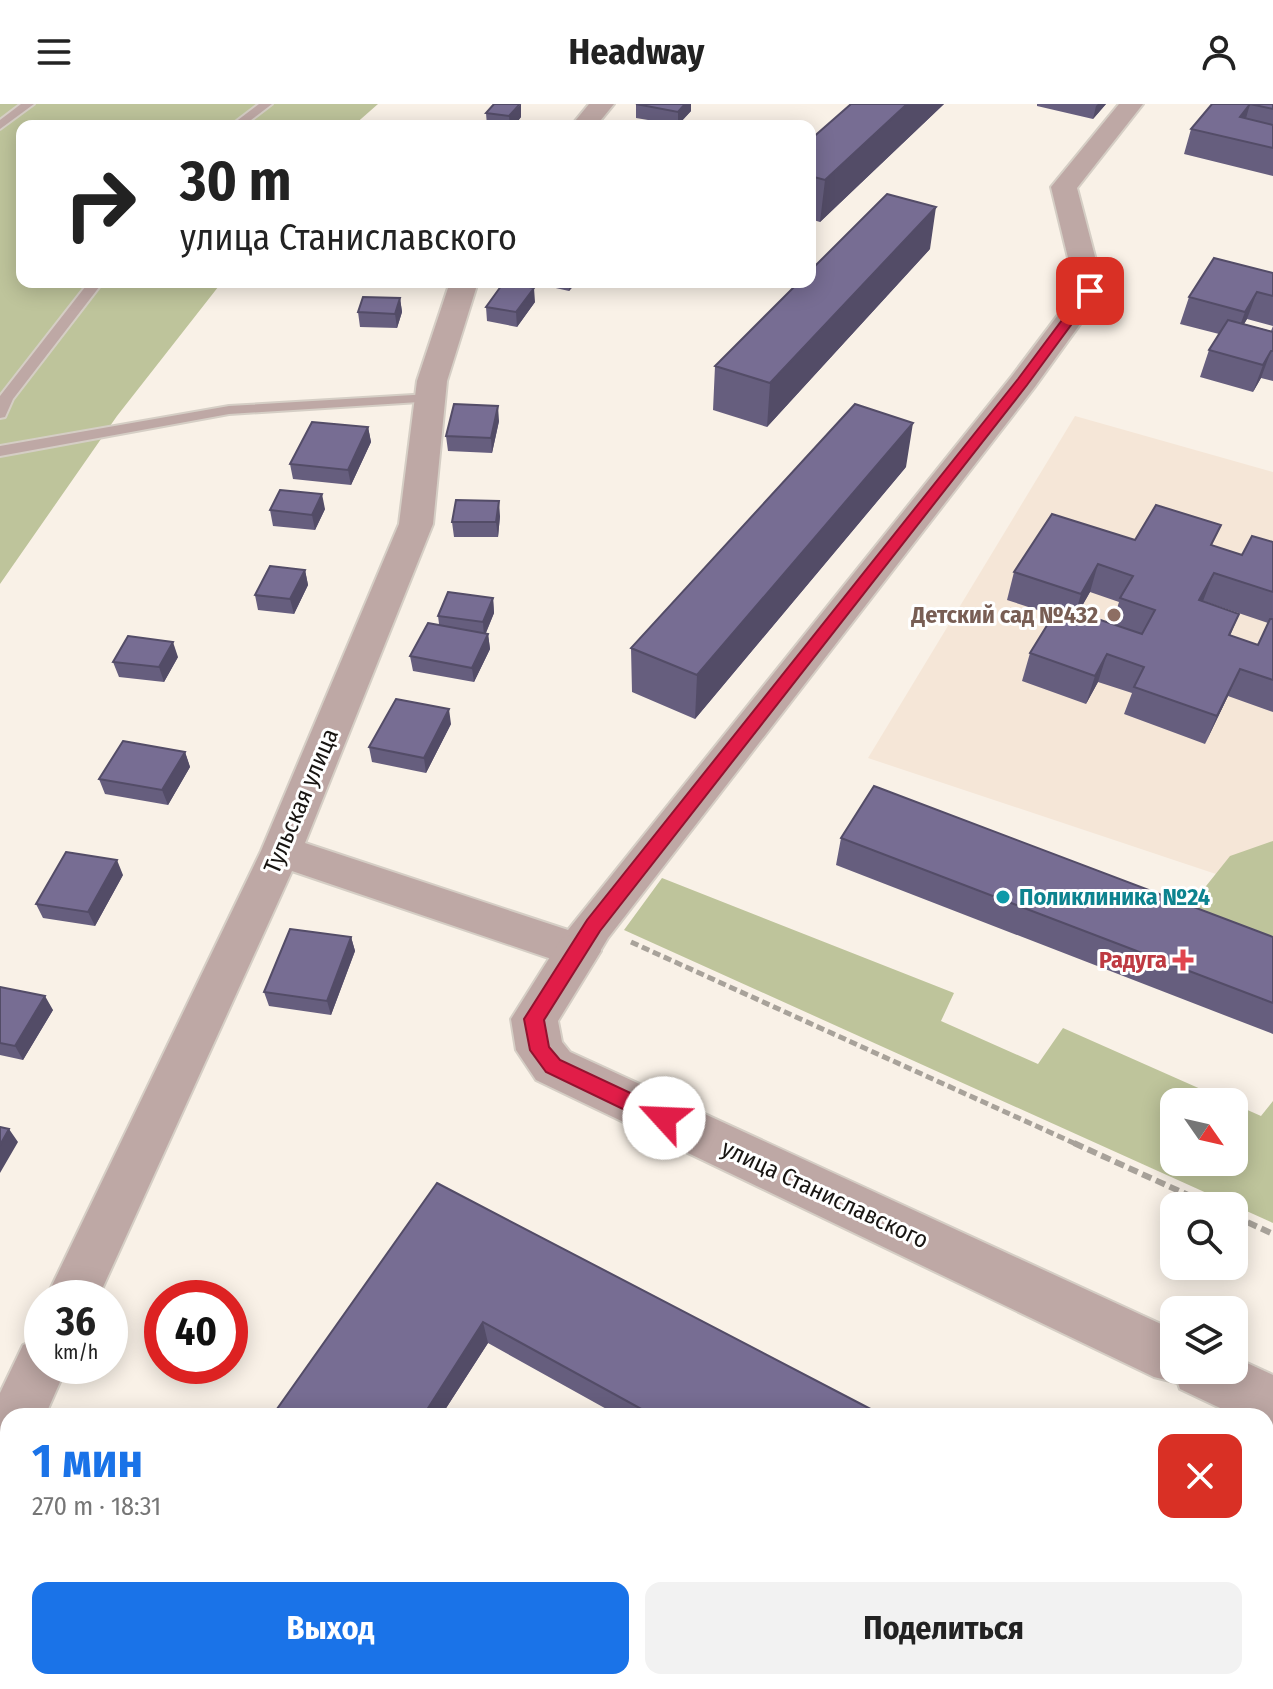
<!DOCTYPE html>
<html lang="ru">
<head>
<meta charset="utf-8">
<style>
  :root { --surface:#fff; --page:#f2f2f2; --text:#222; --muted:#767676; --accent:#1a73e8 }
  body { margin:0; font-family:"Fira Sans Condensed",sans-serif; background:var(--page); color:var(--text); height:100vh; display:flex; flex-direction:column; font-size:30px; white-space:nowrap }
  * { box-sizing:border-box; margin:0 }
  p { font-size:26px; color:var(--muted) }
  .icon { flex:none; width:44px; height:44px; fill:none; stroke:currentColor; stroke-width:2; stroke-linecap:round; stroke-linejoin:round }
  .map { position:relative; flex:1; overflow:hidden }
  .panel { position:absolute; left:0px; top:1304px; width:1274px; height:282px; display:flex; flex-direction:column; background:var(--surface); border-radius:24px 24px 0 0; box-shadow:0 4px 20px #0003 }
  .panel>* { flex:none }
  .banner { position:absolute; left:16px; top:16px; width:800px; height:168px; border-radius:16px; box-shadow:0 4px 20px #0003; background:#fff; color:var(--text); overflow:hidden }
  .needle { width:52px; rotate:124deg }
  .controls { position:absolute; left:1160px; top:984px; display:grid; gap:16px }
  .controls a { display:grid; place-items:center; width:88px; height:88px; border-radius:16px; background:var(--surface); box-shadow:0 4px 20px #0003; font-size:40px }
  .speed { position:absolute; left:24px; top:1176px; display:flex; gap:16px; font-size:40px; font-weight:700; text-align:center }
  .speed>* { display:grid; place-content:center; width:104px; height:104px; border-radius:50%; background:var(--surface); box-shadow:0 4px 20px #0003; line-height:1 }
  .speed small { font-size:20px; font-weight:400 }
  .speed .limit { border:12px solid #d22; background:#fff; color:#111 }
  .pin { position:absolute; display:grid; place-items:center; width:68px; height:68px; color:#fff; margin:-34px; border-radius:16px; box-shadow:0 4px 12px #0006 }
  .me { position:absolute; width:88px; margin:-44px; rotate:295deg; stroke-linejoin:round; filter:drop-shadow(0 0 6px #0008) }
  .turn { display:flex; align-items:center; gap:28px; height:168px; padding:0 32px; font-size:36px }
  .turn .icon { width:104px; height:104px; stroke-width:2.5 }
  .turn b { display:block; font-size:56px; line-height:68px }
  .round { display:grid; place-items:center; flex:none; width:84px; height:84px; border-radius:16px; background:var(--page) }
  .headline { display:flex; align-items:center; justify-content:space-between; height:136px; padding:0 32px }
  h1 { font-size:48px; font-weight:700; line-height:60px; color:var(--accent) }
  .primary-button { display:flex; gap:16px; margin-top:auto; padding:16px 32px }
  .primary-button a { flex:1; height:92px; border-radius:16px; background:var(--accent); color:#fff; font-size:32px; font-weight:700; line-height:92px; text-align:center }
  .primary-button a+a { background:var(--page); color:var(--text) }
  header { display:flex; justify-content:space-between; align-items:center; height:104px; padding:0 32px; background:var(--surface); font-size:36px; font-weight:700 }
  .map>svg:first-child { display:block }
  .built { fill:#f5e6d7 }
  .green { fill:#bec49b }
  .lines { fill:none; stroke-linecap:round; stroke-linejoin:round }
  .service-casing { stroke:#d5cec5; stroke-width:4 }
  .minor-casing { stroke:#d5cec5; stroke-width:4 }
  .tertiary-casing { stroke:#d5cec5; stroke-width:4 }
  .path-far1 { stroke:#a8a29a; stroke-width:5; stroke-dasharray:8 4; stroke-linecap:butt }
  .path { stroke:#a8a29a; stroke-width:6; stroke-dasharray:10 5; stroke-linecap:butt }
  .service { fill:#bea8a5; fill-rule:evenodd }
  .minor { fill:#bea8a5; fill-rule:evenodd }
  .tertiary { fill:#bea8a5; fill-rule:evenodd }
  .wall { fill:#665e7e; fill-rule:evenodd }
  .shaded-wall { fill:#534c67 }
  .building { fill:#776d93; stroke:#534c67; stroke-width:2 }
  .route { fill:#e11d48; stroke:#92132f; stroke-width:2 }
  .education-dot { fill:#8d6e63; stroke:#fff; stroke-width:3 }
  .culture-dot { fill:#0f9aa8; stroke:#fff; stroke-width:3 }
  .health-dot { fill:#e0444e; stroke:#fff; stroke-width:3 }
  .labels { text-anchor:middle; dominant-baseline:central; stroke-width:6; stroke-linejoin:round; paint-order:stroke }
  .education-label { font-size:24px; font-weight:bold; fill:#785e54; stroke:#fff; text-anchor:end }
  .street-label { font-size:24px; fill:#181512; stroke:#fff }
  .culture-label { font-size:24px; font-weight:bold; fill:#0d838f; stroke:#fff; text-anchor:start }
  .health-label { font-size:24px; font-weight:bold; fill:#be3a42; stroke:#fff; text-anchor:end }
</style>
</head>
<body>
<header><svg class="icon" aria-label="menu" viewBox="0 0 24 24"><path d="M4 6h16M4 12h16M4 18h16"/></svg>Headway<svg class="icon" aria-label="person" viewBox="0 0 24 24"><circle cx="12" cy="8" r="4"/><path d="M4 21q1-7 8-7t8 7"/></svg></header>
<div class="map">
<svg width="1273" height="1585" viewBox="0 0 1273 1585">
  <rect width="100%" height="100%" fill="#f9f1e7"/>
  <path class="built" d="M1075 312 1273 368V789L868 654Z"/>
  <path class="green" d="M0 0H378L353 22H22V178H222L117 312 0 480Z
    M1273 737V865L1171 826 1230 752Z
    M662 774 954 889 941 917 1038 960 1063 924 1230 998H1174V1058H1234V1000L1261 1012 1273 997V1119L624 826Z"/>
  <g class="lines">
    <defs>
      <path id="service" d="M21 0H34L0 25V16Z
        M259 0H272L243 22H230Z
        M89 178H103L13 295 5 313 0 314V292Z
        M430 290 435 291V297L229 310 0 352V342L229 302Z"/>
      <path id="minor" d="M589 0H614L596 22H571Z
        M1119 0H1143L1077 84 1104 187 1034 284 608 834 593 859 578 864 292 767 98 1194H46L261 747 399 420 417 277 450 178H478L447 277 433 420 305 739 568 826 1012 272 1076 187 1051 83Z
        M42 1233V1262H67L45 1312H8V1373L0 1376V1289L23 1241Z
        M794 1578H857L860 1585H794Z"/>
      <path id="tertiary" d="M578 829 594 834 601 847 558 917 562 938 570 948 1174 1226V1266H1234V1253L1273 1271V1328L1266 1325V1312H1237L1180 1285 1178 1279 1154 1273 536 976 516 946 511 915 562 834Z"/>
    </defs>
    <use href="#service" class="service-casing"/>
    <use href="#minor" class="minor-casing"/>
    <use href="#tertiary" class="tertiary-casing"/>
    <path class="path-far1" d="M631 838 1078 1041"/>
    <path class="path" d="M1074 1039 1212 1102
      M1234 1112 1273 1130"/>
    <use href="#service" class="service"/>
    <use href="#minor" class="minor"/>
    <use href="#tertiary" class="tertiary"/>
  </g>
  <path class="wall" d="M636 0 691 7 678 21 636 14Z
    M851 0H944L820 118 810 115V36Z
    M1037 0H1106L1093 15 1037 2Z
    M1212 0H1273V72L1184 50 1191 25Z
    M486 9 521 13 514 22H487Z
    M930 145 767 323 713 306 715 262Z
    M1273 169V277L1261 274 1253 288 1200 273 1209 246 1219 230 1180 220 1189 193ZM1247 215 1273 222 1271 227 1244 220Z
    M529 178H577L569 187Z
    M400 194 402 208 397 224 360 223 358 208Z
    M535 198 517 223 487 217 486 203Z
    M499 317 492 349 448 347 446 332Z
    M368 323 371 338 351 381 293 375 290 360Z
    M906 363 695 615 632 588 631 544Z
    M325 405 315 426 273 422 270 406Z
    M500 412 498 433H454L452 418Z
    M1135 436 1214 442 1242 451 1273 438V608L1228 592 1205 640 1124 610 1132 589 1098 578 1086 600 1022 577 1030 549 1053 511 1007 496 1014 468ZM1090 488 1119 498 1112 520 1078 509ZM1203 497 1268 519 1258 541 1230 532 1239 510Z
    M305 466 308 481 294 510 258 506 255 491Z
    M493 494 494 509 486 529 488 530 490 545 474 578 413 567 410 552 439 520 438 512Z
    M178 553 164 578 119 573 113 558Z
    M451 620 426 669 372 658 369 643Z
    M185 648 190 663 168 701 105 690 99 675Z
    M841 734 1273 833V930L836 761Z
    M123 771 95 822 43 814 36 800Z
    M351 833 355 847 331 911 269 902 264 888Z
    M0 883 53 906 23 956 0 951Z
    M437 1079 884 1312H619L488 1239 441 1312H272Z
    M1165 1578H1266L1273 1585H1163Z"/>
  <path class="shaded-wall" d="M521 0V13L514 22H510L509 12Z
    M685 0H691V7L678 21V8Z
    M907 0H944L820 118 825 76Z
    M1098 0H1106L1093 15 1096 2Z
    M1250 0 1243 25 1240 13Z
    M936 103 930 145 767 323 770 279Z
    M569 178H577L569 187Z
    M534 184 535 198 517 223 516 208Z
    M1257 188 1247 215 1235 235 1245 208Z
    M400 194 402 208 397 224 395 210Z
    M1271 247 1261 274 1253 288 1263 261Z
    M498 302 499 317 492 349 491 334Z
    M913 319 906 363 695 615 697 571Z
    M368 323 371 338 351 381 348 366Z
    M322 390 325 405 315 426 312 411Z
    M499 397 500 412 498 433 496 418Z
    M1098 460 1090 488 1073 518 1081 490Z
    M305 466 308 481 294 510 290 495Z
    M1214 469 1203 497 1199 496Z
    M493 494 494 509 484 533 483 518Z
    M488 530 490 545 474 578 472 564Z
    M173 538 178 553 164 578 159 563Z
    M1107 550 1098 578 1086 600 1095 572Z
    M1240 565 1228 592 1205 640 1217 612Z
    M449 605 451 620 426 669 424 654Z
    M185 648 190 663 168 701 162 686Z
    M117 756 123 771 95 822 88 808Z
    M351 833 355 847 331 911 327 897Z
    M45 892 53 906 23 956 15 942Z
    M9 1025 18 1038 0 1069V1041Z
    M483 1218 488 1239 441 1312H423Z"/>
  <path class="building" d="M494 0H520L509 12 486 9Z
    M636 0H685L678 8Z
    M851 0H907L825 76 810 72V36Z
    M1212 0H1273V5L1250 0 1240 13 1273 21V44L1191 25Z
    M887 90 936 103 770 279 715 262 799 178H810V167Z
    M1214 154 1273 169V192L1257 188 1245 208 1189 193Z
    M504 178 534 184 516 208 486 203Z
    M363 193 400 194 395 210 358 208Z
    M1228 216 1273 228V247H1271L1263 261 1209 246Z
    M454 300 498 302 491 334 446 332Z
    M855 300 913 319 697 571 631 544Z
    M312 318 368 323 348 366 290 360Z
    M280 386 322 390 312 411 270 406Z
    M456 396 499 397 496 418H452Z
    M1156 401 1221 421 1211 441 1242 451 1252 432 1273 438V488L1214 469 1199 496 1239 510 1229 531 1258 541 1270 515H1273V576L1240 565 1217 612 1134 583 1144 563 1107 550 1095 572 1030 549 1059 502 1142 530 1155 506 1120 494 1133 472 1098 460 1081 490 1014 468 1052 410 1135 436Z
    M270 462 305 466 290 495 255 491Z
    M448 488 493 494 483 518 438 512Z
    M428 519 488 530 472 564 410 552Z
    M128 532 173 538 159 563 113 558Z
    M396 595 449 605 424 654 369 643Z
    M123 637 185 648 162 686 99 675Z
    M874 682 1273 833V899L841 734Z
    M66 748 117 756 88 808 36 800Z
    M290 825 351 833 327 897 264 888Z
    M0 883 45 892 15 942 0 939Z
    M0 1023 9 1025 0 1041Z
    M437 1079 884 1312H654L483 1218 423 1312H272Z
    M1266 1414 1273 1418V1585H1177L1179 1578H1266Z
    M5 1568 8 1569V1578H34L55 1585H0V1578Z"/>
  <path class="route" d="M1086 184 1096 187 1027 281 600 827 544 916 549 943 560 956 671 1008 674 1014 671 1021H656L546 968 530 946 524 915 587 816 1018 275Z"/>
  <circle class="education-dot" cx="1114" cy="511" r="8"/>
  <circle class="culture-dot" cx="1003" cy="793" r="8"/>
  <path class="health-dot" d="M1179 844h8v8h8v8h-8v8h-8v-8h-8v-8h8z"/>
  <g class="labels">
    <g class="education-label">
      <text x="1098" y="511">Детский сад №432</text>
    </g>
    <g class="street-label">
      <text transform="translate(301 697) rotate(-67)">Тульская улица</text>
      <text transform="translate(825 1090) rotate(25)">улица Станиславского</text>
    </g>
    <g class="culture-label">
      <text x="1019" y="793">Поликлиника №24</text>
    </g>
    <g class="health-label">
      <text x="1167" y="856">Радуга</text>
    </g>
  </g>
</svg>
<div class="controls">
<a><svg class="needle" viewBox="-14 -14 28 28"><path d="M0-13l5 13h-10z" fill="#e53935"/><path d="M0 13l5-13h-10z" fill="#767676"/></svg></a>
<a><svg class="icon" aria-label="search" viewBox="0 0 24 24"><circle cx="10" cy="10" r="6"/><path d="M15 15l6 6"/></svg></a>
<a><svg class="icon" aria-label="layers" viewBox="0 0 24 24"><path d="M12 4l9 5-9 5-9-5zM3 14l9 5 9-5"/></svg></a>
</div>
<div class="speed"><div>36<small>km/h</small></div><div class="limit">40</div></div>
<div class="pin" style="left:1090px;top:187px;background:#d93025"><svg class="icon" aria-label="arrive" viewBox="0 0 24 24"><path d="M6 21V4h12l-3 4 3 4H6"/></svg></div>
<svg class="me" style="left:664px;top:1014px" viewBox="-20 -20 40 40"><circle r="19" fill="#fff"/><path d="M0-13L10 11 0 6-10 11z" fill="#e11d48"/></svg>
<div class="banner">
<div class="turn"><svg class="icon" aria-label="right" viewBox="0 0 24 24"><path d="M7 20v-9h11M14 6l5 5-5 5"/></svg><div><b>30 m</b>улица Станиславского</div></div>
</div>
<section class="panel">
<div class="headline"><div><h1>1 мин</h1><p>270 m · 18:31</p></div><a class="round" style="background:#d93025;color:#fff"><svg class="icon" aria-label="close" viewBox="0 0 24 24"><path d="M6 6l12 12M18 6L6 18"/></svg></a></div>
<div class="primary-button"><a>Выход</a><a>Поделиться</a></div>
</section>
</div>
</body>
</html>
